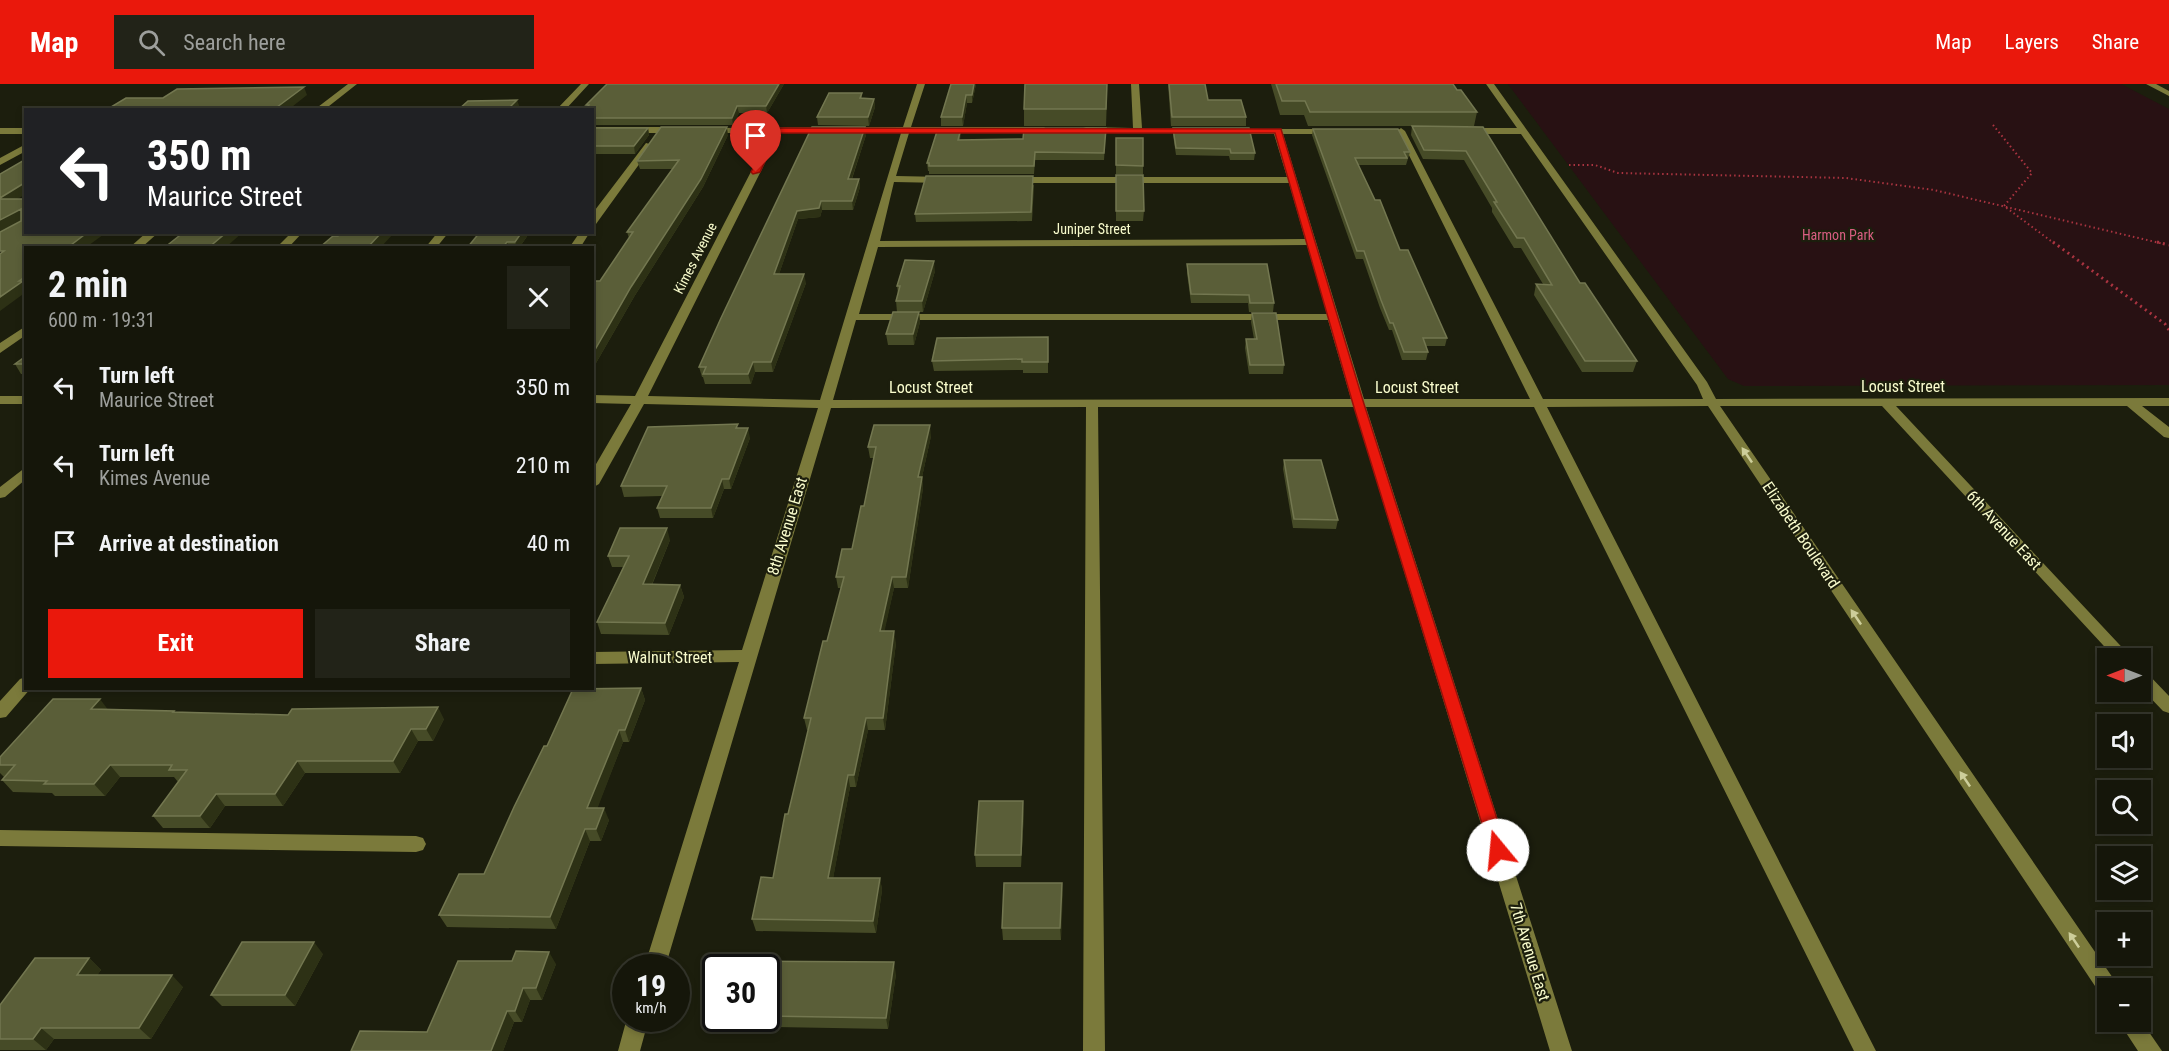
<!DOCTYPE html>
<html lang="en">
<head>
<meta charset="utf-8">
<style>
  :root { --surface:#15160a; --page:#222318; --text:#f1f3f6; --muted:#9d9f9c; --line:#34352b; --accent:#ea180c }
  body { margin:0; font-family:"Roboto Condensed",sans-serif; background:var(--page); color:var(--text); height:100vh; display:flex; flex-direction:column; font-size:22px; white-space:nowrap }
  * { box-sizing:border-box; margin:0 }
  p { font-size:20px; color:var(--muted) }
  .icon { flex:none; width:33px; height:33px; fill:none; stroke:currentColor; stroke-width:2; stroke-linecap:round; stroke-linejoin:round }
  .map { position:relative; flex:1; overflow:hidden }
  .side { position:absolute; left:24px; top:162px; width:570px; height:444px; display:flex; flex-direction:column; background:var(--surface); border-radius:0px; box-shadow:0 3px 9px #0003,0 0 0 2px var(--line) }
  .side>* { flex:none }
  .top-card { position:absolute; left:24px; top:24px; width:570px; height:126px; border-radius:0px; box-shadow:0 3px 9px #0003,0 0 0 2px var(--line); background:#202124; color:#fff; overflow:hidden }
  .needle { width:39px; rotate:270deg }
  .buttons { position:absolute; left:2097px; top:564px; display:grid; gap:12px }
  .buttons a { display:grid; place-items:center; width:54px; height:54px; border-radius:0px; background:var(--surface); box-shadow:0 3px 9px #0003,0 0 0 2px var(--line); font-size:30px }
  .speed { position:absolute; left:612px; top:870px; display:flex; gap:12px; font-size:30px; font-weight:700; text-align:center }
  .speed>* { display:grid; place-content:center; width:78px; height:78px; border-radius:50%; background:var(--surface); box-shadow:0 3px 9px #0003,0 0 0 2px var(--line); line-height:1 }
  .speed small { font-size:15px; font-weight:400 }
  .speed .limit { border:3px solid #111; border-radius:9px; background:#fff; color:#111 }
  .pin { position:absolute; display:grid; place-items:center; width:51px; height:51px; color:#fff; margin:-62px -26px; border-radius:50% 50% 50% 0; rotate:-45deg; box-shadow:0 0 6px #0007 }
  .pin .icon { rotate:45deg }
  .me { position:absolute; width:66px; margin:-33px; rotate:343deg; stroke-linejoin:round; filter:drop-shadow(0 0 4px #0008) }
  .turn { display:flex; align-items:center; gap:21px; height:126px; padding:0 24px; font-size:27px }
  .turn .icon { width:78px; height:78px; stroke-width:2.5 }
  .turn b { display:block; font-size:42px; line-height:51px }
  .round { display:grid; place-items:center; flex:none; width:63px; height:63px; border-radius:0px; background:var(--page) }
  .headline { display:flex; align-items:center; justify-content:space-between; height:102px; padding:0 24px }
  h1 { font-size:36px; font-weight:700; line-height:45px }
  .cta { display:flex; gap:12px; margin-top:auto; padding:12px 24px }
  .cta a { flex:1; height:69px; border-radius:0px; background:var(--accent); color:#fff; font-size:24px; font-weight:700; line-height:69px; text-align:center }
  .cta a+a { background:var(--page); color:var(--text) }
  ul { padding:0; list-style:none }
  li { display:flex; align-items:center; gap:18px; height:78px; padding:0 24px }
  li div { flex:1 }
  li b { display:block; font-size:22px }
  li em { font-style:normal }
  header { display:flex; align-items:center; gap:36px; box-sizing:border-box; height:84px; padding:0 30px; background:var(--accent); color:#fff }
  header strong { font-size:28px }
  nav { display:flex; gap:33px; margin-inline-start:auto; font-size:21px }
  .search { width:420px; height:54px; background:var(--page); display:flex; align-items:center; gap:15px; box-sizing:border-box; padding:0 21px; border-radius:0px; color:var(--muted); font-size:22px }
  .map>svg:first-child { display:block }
  .green { fill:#281113 }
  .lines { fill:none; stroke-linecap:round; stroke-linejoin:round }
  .path-far1 { stroke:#aa3440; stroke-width:2; stroke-dasharray:1.5 3; stroke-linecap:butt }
  .path { stroke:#aa3440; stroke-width:3; stroke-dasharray:2 4; stroke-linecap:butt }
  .minor { fill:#7b7a3b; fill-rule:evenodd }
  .wall { fill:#464b27 }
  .shaded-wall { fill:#2d3115 }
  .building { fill:#5a5e38; stroke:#737750; stroke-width:1.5 }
  .oneway { fill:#cdce9a }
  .route { fill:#ea180c; stroke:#981008; stroke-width:1.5 }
  .labels { text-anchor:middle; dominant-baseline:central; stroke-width:4.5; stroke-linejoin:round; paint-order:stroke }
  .far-street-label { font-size:14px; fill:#f9fccd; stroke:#1c1e0d }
  .far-park-label { font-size:14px; fill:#d85e82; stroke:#1c1e0d }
  .street-label { font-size:16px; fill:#f9fccd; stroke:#1c1e0d }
</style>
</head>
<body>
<header>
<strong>Map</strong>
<div class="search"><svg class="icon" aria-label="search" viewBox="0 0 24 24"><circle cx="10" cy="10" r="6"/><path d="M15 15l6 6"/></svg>Search here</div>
<nav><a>Map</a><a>Layers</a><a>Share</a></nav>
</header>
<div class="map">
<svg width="2169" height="967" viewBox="0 0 2169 967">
  <rect width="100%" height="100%" fill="#1c1e0d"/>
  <path class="green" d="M1508 0H2121L2169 25V301L1744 302 1728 295Z"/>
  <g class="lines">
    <path class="path-far1" d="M1993 41 2032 89 2004 122 2055 160
      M1569 81H1595L1618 89 1846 94 1934 106 2164 160"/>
    <path class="path" d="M2053 158 2165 240 2169 246
      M2157 158 2169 161"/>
    <path class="minor" d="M348 0H357L324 26H314Z
      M581 0H589L565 26H556Z
      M917 0H925L911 43H1044L1048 46 1044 49H909L896 92 944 93 949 96 944 99 894 98 880 157 1305 155 1289 99H1013L1008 96 1013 93H1287L1274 50H1230L1226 47 1227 45H1335L1336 47 1332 50H1283L1364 315H1530L1397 47 1401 44 1405 47 1543 315H1703L1697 301 1521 50H1467L1463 47 1467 44H1517L1486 0H1494L1707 298 1716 315 2169 314V322H2142L2169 343V354L2164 353 2127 322H1896L2132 574H2115L1882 322H1720L2115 897 2118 904H2108V914L2101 911 1708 322 1547 323 1876 967H1854L1534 323H1366L1572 967H1550L1354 323H1098L1105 967H1083L1086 323 831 324 665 884H644L739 578 592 580V568L742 566 818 324 644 320 599 400 592 404V387L631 320 592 319V311L635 312 771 49H708L705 48V44L903 43ZM780 49H901L820 316 648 312ZM1307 161 1327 230H859L878 163ZM856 236H1328L1351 315 833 316Z
      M1131 0H1139L1142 44H1191L1195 47 1194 49 1083 48V44L1086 43 1133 44Z
      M2146 0H2156L2169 7V12Z
      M592 43H678L682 46 678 49H592Z
      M0 44H26V50H0Z
      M646 59 653 61 596 140 592 141V130Z
      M26 60V67L0 81V74Z
      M147 148H159L141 164H129Z
      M292 148H303L288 164H276Z
      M438 148H449L436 164H425Z
      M580 148H590L580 164H569Z
      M26 242V251L0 269V259Z
      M0 312H26V320H0Z
      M26 383V395L5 413 0 414V403Z
      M2140 586 2146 588 2169 612V629L2163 627 2140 603Z
      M26 593V604H31L6 633 0 634V617L20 595Z
      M0 746 416 752 423 754 426 760 423 766 416 768 0 762Z
      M627 934H649L640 967H618Z
      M2140 935 2162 967H2138L2119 938H2140Z"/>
  </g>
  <path class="wall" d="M784 0 767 29H739L733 41H592V26L587 24 586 21Z
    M976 0 972 19H967L963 42H941V33Z
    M1168 0H1205L1208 16 1246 33V42H1171Z
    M1271 0H1453L1457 6 1477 28 1474 42H1308L1304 31H1280Z
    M862 9V15H874L875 23 869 42 818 41 817 33Z
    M1107 13 1106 42H1024V25Z
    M1412 42 1483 43 1580 199 1637 277 1633 288H1582L1534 211 1536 200H1543L1521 164H1514L1492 128V124L1464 76 1423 75 1411 51Z
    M812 43 866 51 852 95H859L860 103 853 126H822L820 133 798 135 779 190 806 199 773 288H755L751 300H705L703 293H702L699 283Z
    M592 44H648L649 51 635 70H592Z
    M961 44 960 56 1023 55 1106 44 1104 76H1035L1034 90H929V87H928L927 79Z
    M1173 44 1255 69 1254 76H1230L1229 72 1176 71 1173 51Z
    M1313 45 1410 68 1406 81H1358L1400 166 1447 254 1445 262H1426L1428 268 1426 276H1402L1392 246H1389L1380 224 1363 175H1356L1312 51Z
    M728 51 703 103 634 213 592 286V202L600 197 629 154 627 148 673 85H640L637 77Z
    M1116 54 1143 82V90H1116Z
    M1116 91 1144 127 1143 137H1116Z
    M1034 101 1032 137 916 138 915 130Z
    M530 148 519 164H467Z
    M1187 180 1274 219 1273 228H1249L1248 219H1191L1187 189Z
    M935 187 923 228H919L920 238 914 261H888L886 250 897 228 896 217 898 210 897 202Z
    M1252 229 1284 281 1283 290H1249L1245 264 1246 255H1254L1251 238Z
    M1048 253V289H1023V286L934 287 932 277Z
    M26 272V290H21L15 280Z
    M739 344 750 354 731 405H724L713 434H660L657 424 662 412 624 413 621 402Z
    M931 352 922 393 923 404 908 504H894L884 547 896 559 885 646H868L856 703H850L833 794H880L882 806 876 849 756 847 752 835 773 794 808 646H807L804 634 827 557 841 504H838L836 493 852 465 864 422 874 374H870L868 363Z
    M1284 376 1338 436 1336 445 1293 444 1283 385Z
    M670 456 652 501H680L684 513 669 551 601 550 597 538 623 483H612L608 472Z
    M641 604 645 616 629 658H623L597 724 609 736 601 757H590L556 845 447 843 439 831 484 790 547 662Z
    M108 626 175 628 444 635 433 657H418L400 689H305L283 722H225L210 744H163L153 732 178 698 174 693H120L105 712H55L52 709 13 708 2 696 5 693H4L0 689V673Z
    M1024 729 1021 783H976L975 771Z
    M1062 799 1061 856H1003L1002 844Z
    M323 870 295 922H222L211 911Z
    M89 874 101 886 97 891 183 903 151 955H54L46 966H0V921Z
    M556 880 542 916H530L522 938H514L503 967H351L427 948Z
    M766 884 896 890 888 945 725 942 722 934H766Z"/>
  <path class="shaded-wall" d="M779 0H784L767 29 766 22Z
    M974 0H976L972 19V11Z
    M304 3 307 11 288 26H273Z
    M966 11 967 19 963 42 962 33Z
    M874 15 875 23 869 42 868 33Z
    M517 16 520 24 518 26H507Z
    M737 22 739 29 733 41 732 34Z
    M727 43 728 51 703 103 634 213 592 286V271L631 203Z
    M865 43 866 51 849 103 848 95Z
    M648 44 649 51 635 70 634 62Z
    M859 95 860 103 853 126 852 117Z
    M26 98V110L4 123 0 117V114Z
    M821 117 822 126 820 133 798 135 776 199 774 190 797 127Z
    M21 125 26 134 0 148V136Z
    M88 148H107L85 164H67Z
    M227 148H243L225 164H208Z
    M382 148H395L380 164H367Z
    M522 148H530L519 164H517L515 158Z
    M507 158 509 164H502Z
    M934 177 935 187 923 228 922 217Z
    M804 190 806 199 773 288 771 278Z
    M26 192V208L0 227V213Z
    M919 228 920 238 914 261 913 250Z
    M753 278 755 288 751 300 748 290Z
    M930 341 931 352 922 393 923 404 908 504 906 493 918 393Z
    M748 344 750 354 731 405 729 395Z
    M722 395 724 405 713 434 711 424Z
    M667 444 670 456 647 512 643 500Z
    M892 493 894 504 882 559 880 547Z
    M680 501 684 513 669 551 665 539Z
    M894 547 896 559 885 646 883 634Z
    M641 604 645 616 629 658 625 646Z
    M100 615 109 627 91 625Z
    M438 623 444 635 433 657 426 645Z
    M866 634 868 646 856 703 854 691Z
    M411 645 418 657 400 689 393 677Z
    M619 646 623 658 593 736 587 724Z
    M297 677 305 689 283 722 275 710Z
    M110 681 120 693 105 712 94 700Z
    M848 691 850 703 831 806 828 794Z
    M216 710 225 722 210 744 200 732Z
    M1023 717 1024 729 1021 783V771Z
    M604 724 609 736 601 757 596 745Z
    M585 745 590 757 556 845 550 833Z
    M880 794 882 806 876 849 873 837Z
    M1062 799 1063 811 1061 856 1060 844Z
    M314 858 323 870 295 922 285 911Z
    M549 868 556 880 542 916 536 904Z
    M89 874 101 886 89 903 77 891Z
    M894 878 896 890 888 945 886 934Z
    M172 891 183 903 151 955 139 944Z
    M523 904 530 916 522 938 515 927Z
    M507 927 514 938 503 967H491Z
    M41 944 54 955 46 966 33 955Z"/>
  <path class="building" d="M607 0H779L766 22H737L732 34H592V26H586L589 21H586Z
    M951 0H974L972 11H966L962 33H941Z
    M1025 0H1107L1106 25H1024Z
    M1169 0H1205L1208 16H1241L1246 33H1172Z
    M1276 0H1453L1457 6H1461L1477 28H1310L1305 17H1282Z
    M304 3 273 26H106L126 14H163L177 5Z
    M829 9H862L860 14 874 15 868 33H817Z
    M517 16 507 26H458L468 17Z
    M1412 42 1483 43 1580 199H1585L1637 277H1585L1536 200 1552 201 1524 154H1517L1494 118H1497L1466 67 1424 66Z
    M661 43H727L701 95 631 203 592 271V202L596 197H600L633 148H627L679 76 637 77Z
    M812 43H865L848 95H859L852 117H821L819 124 797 127 774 190H804L771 278H753L748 290H703L706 283H699L721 234Z
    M592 44H648L634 62H592Z
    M938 44H961L958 56 1023 55 1024 44H1106L1104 69 1035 68 1034 82H929V79H927Z
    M1173 44H1249L1255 69H1231L1230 65 1176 64Z
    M1313 45H1398L1410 68H1404L1407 74H1355L1375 116H1380L1400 166H1408L1447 254H1423L1428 268H1404L1393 239H1390L1381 216 1364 167H1357Z
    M1116 54H1143V82L1116 81Z
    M26 75V98L0 114V90Z
    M1116 91H1143L1144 127H1116Z
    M926 92H1033L1031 128 915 130Z
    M0 115H26V148H88L67 164H26V192L19 197H23L0 213V170L4 167H0V148L21 137V125L0 136Z
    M184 148H227L208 164H164Z
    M342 148H382L367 164H319L333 152H338Z
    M480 148H522L515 158H507L502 164H467Z
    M905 176 934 177 922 217H896L900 202H897Z
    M1187 180H1267L1274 219H1250L1249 211 1191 210Z
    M893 228H919L913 250H886Z
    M1252 229H1276L1284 281H1250L1246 255H1257Z
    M1048 253V278H1022V275L932 277 937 254Z
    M26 272V280H15Z
    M738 340 736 344H748L729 395H722L711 424H657L667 402H621L648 343Z
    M874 341H930L918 393H922L906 493H892L880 547H894L883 634H866L854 691H848L828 794H880L873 837 752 835 761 793 773 794 785 730H788L811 634H804L823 557H827L844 493H836L842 465H852L861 422H864L876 363H868Z
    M1284 376H1321L1338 436 1294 435Z
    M620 444H667L643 500 680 501 665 539 597 538 629 472H608Z
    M641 604 625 646H619L587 724H604L596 745H585L550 833 439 831 459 790H484L514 723 544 662H547L573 605Z
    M53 615H100L91 625 174 627 173 628 288 631 292 625 438 623 426 645H411L393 677H297L275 710H216L200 732H153L187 686H169L172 681H110L94 700H44L47 697 2 696 15 681H0V673Z
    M979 717H1023L1021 771H975Z
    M1004 799H1062L1060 844H1002Z
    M242 858H314L285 911H211Z
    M516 867 549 868 536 904H523L515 927H507L491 967H351L360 947 427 948 458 877H512Z
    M35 874H89L77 891H172L139 944H41L33 955H0V921Z
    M734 877 894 878 886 934 766 932V884H732Z"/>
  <defs><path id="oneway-solid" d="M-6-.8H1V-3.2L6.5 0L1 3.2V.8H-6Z" transform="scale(1.5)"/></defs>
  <g class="oneway">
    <use href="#oneway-solid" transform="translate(1747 371) rotate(-124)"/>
    <use href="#oneway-solid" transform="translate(1856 533) rotate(-124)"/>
    <use href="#oneway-solid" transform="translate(1965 695) rotate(-124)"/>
    <use href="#oneway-solid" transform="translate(2074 856) rotate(-124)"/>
  </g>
  <path class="route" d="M777 44 1281 45 1364 320 1507 766 1504 771 1498 773 1492 771 1490 766 1353 320 1275 49H779L760 88 753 90 751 88 773 46Z"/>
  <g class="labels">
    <g class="far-street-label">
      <text x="1092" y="145">Juniper Street</text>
      <text transform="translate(695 174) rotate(-63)">Kimes Avenue</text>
    </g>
    <g class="far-park-label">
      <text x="1838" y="151">Harmon Park</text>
    </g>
    <g class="street-label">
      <text x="1903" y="302">Locust Street</text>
      <text x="931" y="303">Locust Street</text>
      <text x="1417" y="303">Locust Street</text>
      <text transform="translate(787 442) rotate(-73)">8th Avenue East</text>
      <text transform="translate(2004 446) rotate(47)">6th Avenue East</text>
      <text transform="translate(1801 451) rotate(56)">Elizabeth Boulevard</text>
      <text x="670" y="573">Walnut Street</text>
      <text transform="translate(1530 868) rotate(73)">7th Avenue East</text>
    </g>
  </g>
</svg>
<div class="buttons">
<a><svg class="needle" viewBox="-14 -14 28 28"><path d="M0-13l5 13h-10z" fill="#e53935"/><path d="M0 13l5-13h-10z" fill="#9d9f9c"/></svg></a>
<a><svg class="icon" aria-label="sound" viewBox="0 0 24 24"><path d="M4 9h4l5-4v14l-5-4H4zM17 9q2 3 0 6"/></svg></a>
<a><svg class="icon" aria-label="search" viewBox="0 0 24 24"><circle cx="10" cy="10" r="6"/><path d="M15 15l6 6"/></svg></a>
<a><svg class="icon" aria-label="layers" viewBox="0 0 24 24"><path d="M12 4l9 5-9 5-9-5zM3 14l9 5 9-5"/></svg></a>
<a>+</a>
<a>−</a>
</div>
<div class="speed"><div>19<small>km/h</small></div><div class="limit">30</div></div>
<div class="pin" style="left:756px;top:88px;background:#d93025"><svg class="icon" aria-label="arrive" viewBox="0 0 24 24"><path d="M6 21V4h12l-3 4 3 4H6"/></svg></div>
<svg class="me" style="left:1498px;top:766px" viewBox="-20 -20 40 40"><circle r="19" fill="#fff"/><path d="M0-13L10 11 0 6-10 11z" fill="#ea180c"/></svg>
<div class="top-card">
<div class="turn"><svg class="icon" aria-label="left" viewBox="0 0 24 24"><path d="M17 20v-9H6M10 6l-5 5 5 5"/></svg><div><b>350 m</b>Maurice Street</div></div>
</div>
<section class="side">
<div class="headline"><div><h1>2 min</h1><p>600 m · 19:31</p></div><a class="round"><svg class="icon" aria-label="close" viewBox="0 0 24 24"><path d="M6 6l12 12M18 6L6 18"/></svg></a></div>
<ul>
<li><svg class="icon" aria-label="left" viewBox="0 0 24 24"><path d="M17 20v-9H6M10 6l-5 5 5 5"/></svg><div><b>Turn left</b><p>Maurice Street</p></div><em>350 m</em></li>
<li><svg class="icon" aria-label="left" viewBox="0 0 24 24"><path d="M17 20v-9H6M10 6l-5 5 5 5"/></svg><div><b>Turn left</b><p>Kimes Avenue</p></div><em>210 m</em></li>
<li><svg class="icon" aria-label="arrive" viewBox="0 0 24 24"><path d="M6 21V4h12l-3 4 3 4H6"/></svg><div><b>Arrive at destination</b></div><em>40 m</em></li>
</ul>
<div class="cta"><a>Exit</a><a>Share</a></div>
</section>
</div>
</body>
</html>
